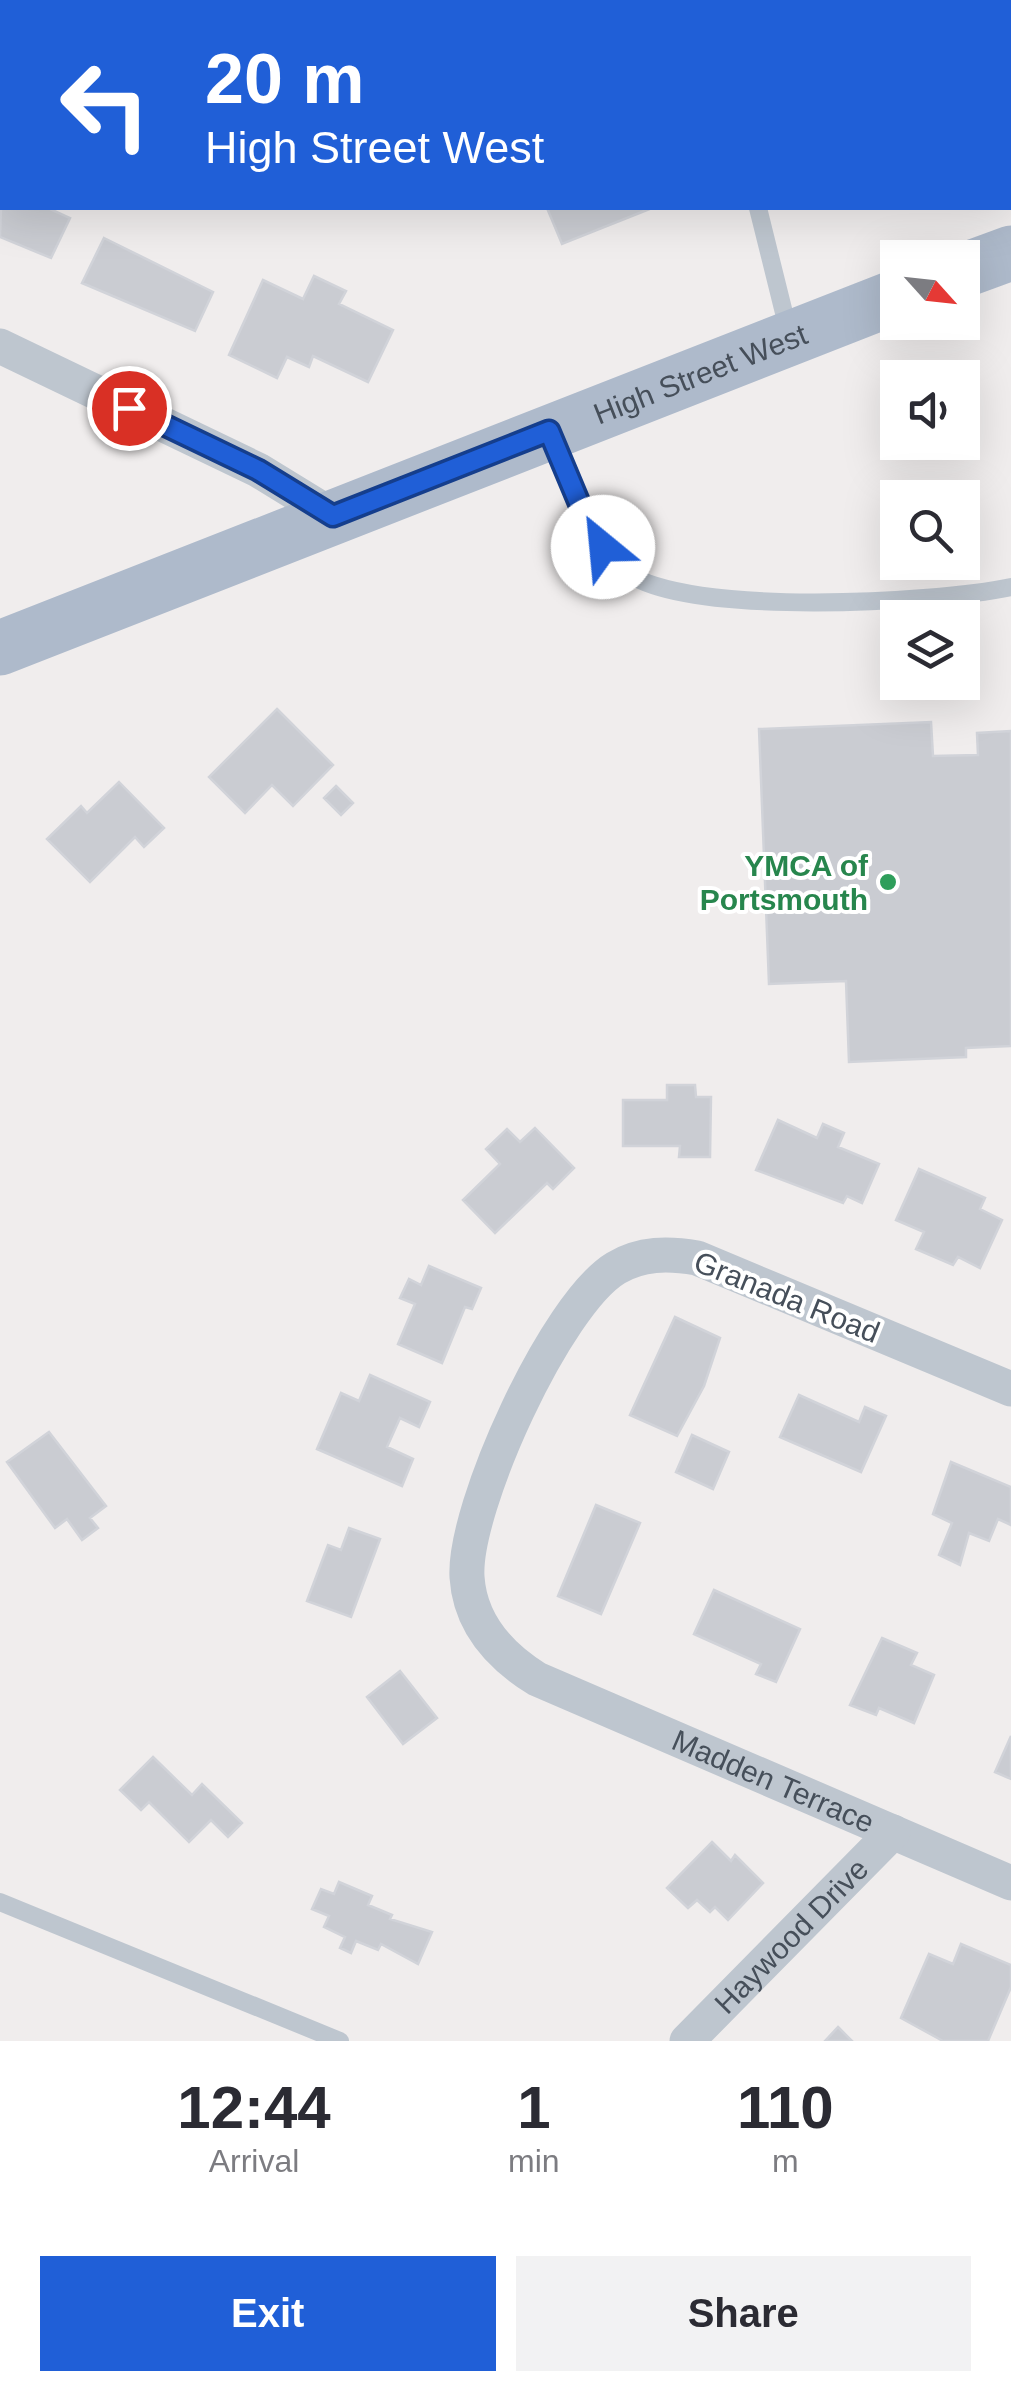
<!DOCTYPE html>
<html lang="en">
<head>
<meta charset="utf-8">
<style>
  :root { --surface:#fff; --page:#f2f2f3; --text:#2b2b33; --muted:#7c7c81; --accent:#205fd7 }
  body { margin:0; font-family:Helvetica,sans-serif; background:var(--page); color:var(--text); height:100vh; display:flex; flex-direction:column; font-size:38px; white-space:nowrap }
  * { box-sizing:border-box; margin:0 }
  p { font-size:32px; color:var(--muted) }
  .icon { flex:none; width:55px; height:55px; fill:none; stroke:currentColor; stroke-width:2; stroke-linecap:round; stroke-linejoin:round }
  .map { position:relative; height:2041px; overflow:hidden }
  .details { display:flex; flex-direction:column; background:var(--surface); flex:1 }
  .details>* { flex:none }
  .top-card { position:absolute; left:0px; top:0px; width:1012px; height:210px; box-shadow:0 10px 40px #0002; background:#205fd7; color:#fff; overflow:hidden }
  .needle { width:65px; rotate:117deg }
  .buttons { position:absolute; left:880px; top:240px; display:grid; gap:20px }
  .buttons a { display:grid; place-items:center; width:100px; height:100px; border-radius:0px; background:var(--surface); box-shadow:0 10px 40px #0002; font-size:50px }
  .pin { position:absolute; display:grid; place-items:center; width:85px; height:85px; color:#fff; margin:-42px; border:5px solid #fff; border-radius:50%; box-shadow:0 2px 10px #0007 }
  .me { position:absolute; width:110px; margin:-55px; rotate:332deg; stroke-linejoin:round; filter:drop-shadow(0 0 8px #0008) }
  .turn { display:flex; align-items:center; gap:35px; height:210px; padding:0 40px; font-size:45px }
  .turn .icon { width:130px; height:130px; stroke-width:2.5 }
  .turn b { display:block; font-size:70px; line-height:85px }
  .eta { display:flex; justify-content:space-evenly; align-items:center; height:170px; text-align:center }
  .eta b { font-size:60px; font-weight:800; line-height:70px }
  .action { display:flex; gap:20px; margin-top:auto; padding:20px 40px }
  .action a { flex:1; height:115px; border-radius:0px; background:var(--accent); color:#fff; font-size:40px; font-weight:800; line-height:115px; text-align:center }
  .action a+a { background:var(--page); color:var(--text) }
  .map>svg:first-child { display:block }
  .building { fill:#caccd2; stroke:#d1d3d9; stroke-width:2.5 }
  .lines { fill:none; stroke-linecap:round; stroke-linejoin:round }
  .path { stroke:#76c9a8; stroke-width:6; stroke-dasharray:8 5; stroke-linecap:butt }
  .lane { stroke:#bec6cf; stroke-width:18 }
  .street { stroke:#bec6cf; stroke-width:35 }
  .primary { stroke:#aebacb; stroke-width:55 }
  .route-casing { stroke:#153e8c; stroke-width:25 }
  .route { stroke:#205fd7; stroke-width:18 }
  .leisure-dot { fill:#2e9e5b; stroke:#fff; stroke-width:4 }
  .labels { text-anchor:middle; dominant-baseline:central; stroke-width:8; stroke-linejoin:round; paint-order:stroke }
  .street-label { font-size:30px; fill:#464f5a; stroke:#fff }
  .leisure-label { font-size:30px; font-weight:bold; fill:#27864d; stroke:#fff; text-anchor:end }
</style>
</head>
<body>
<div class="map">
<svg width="1011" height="2041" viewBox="0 0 1011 2041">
  <rect width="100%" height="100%" fill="#f0eded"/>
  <path class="building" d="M591 0H661L662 2H585Z
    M2 179V208H48L70 218 51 258 0 237Z
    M547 208H652L562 244Z
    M104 238 213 292 195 331 82 283Z
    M314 276 346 291 339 304 393 330 368 382 313 356 309 367 287 357 277 378 229 355 263 280 303 299Z
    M277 709 333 765 293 806 272 785 245 813 209 777Z
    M931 722 933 756 978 755 977 733 1011 731V1046L966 1048V1057L849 1062 846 981 769 984 759 729Z
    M119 782 164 828 144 847 135 837 90 882 47 839 81 806 87 813Z
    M336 786 353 803 341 815 324 798Z
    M667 1085H695L696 1097H711L710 1157H679L680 1146H623V1100H667Z
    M778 1120 817 1138 823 1124 844 1133 838 1147 879 1164 862 1203 847 1196 843 1203 756 1170Z
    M535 1128 574 1168 553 1189 547 1183 495 1233 463 1200 500 1164 486 1149 507 1129 520 1142Z
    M919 1169 985 1198 980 1209 1002 1220 980 1268 958 1257 953 1265 916 1249 924 1232 896 1220Z
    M429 1266 481 1288 472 1309 465 1307 442 1363 398 1344 415 1304 400 1298 409 1279 421 1285Z
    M675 1317 720 1338 704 1386 677 1436 630 1415Z
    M370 1375 430 1402 419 1427 400 1418 387 1447 413 1459 402 1486 317 1449 341 1393 359 1401Z
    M799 1395 859 1422 865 1407 886 1416 861 1472 780 1437Z
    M49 1432 106 1506 90 1518 98 1528 82 1540 67 1519 55 1528 7 1462Z
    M692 1435 729 1452 713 1489 676 1472Z
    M951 1462 1011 1487V1525L998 1519 989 1541 969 1533 960 1565 939 1555 952 1523 933 1514Z
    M596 1505 640 1523 601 1614 558 1596Z
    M349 1528 380 1539 351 1617 307 1601 328 1545 341 1550Z
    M714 1590 800 1629 776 1682 756 1674 761 1664 694 1634Z
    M882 1638 917 1653 911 1665 934 1675 914 1723 879 1708 876 1715 850 1705Z
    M400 1671 437 1718 403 1744 367 1697Z
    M1011 1736V1779L995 1772Z
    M153 1757 192 1795 202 1784 242 1823 228 1837 211 1820 189 1842 149 1802 141 1810 120 1790Z
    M712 1842 731 1861 735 1855 763 1883 728 1920 715 1907 710 1912 697 1900 688 1908 667 1888Z
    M339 1882 372 1896 368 1905 392 1915 390 1919 432 1932 418 1964 381 1944 378 1950 356 1941 351 1953 340 1948 345 1937 324 1927 329 1916 312 1909 321 1889 334 1894Z
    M961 1944 1011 1965V1987L988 2041H943L901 2018 929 1954 953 1964Z
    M838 2027 852 2041H825Z"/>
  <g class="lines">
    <path class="path" d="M522 0 528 2
      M701 0 706 2
      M470 2 476 0"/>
    <path class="lane" d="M776 2 777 0
      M758 208 789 333
      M553 439C571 482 586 542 626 572 687 617 935 603 1011 587
      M0 1902 340 2041"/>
    <g class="street">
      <path d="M0 346 258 470 333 516"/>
      <path id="s1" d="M1011 1389 697 1258C668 1253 641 1253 616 1268 556 1304 463 1508 467 1577 470 1624 500 1656 537 1679L1011 1883"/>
      <path id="s2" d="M687 2041 893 1832"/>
    </g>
    <g class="primary">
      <path d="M962 271 1011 253"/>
      <path id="s3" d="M0 648 898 296"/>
    </g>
  </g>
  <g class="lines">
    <defs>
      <path id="route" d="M129 408 258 470 333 516 549 431 585 517 603 547"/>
    </defs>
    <use href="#route" class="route-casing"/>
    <use href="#route" class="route"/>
  </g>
  <circle class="leisure-dot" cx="888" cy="882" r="10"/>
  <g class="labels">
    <g class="street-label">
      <text stroke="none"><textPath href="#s3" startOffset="752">High Street West</textPath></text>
      <text transform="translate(787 1297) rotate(22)">Granada Road</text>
      <text stroke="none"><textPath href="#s1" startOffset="1160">Madden Terrace</textPath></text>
      <text stroke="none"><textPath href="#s2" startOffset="148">Haywood Drive</textPath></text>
    </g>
    <g class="leisure-label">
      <text x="868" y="865">YMCA of<tspan x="868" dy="34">Portsmouth</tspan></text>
    </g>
  </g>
</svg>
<div class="buttons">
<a><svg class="needle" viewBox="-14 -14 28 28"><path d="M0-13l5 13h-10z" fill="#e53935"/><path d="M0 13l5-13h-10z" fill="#7c7c81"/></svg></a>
<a><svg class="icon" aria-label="sound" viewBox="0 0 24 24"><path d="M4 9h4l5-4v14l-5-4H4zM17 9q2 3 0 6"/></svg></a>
<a><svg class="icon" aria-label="search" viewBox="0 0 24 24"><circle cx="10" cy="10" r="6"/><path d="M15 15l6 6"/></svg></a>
<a><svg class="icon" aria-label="layers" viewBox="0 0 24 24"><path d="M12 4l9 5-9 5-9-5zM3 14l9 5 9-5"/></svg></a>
</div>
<div class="pin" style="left:129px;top:408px;background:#d93025"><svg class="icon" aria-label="arrive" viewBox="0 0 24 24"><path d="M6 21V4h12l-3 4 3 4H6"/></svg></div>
<svg class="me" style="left:603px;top:547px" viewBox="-20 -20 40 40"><circle r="19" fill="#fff"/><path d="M0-13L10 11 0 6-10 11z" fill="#205fd7"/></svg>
<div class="top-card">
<div class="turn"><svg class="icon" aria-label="left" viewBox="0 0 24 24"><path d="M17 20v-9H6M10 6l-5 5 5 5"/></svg><div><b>20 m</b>High Street West</div></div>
</div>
</div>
<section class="details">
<div class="eta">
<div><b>12:44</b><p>Arrival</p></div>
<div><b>1</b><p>min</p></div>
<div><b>110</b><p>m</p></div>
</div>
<div class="action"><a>Exit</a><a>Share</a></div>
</section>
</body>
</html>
